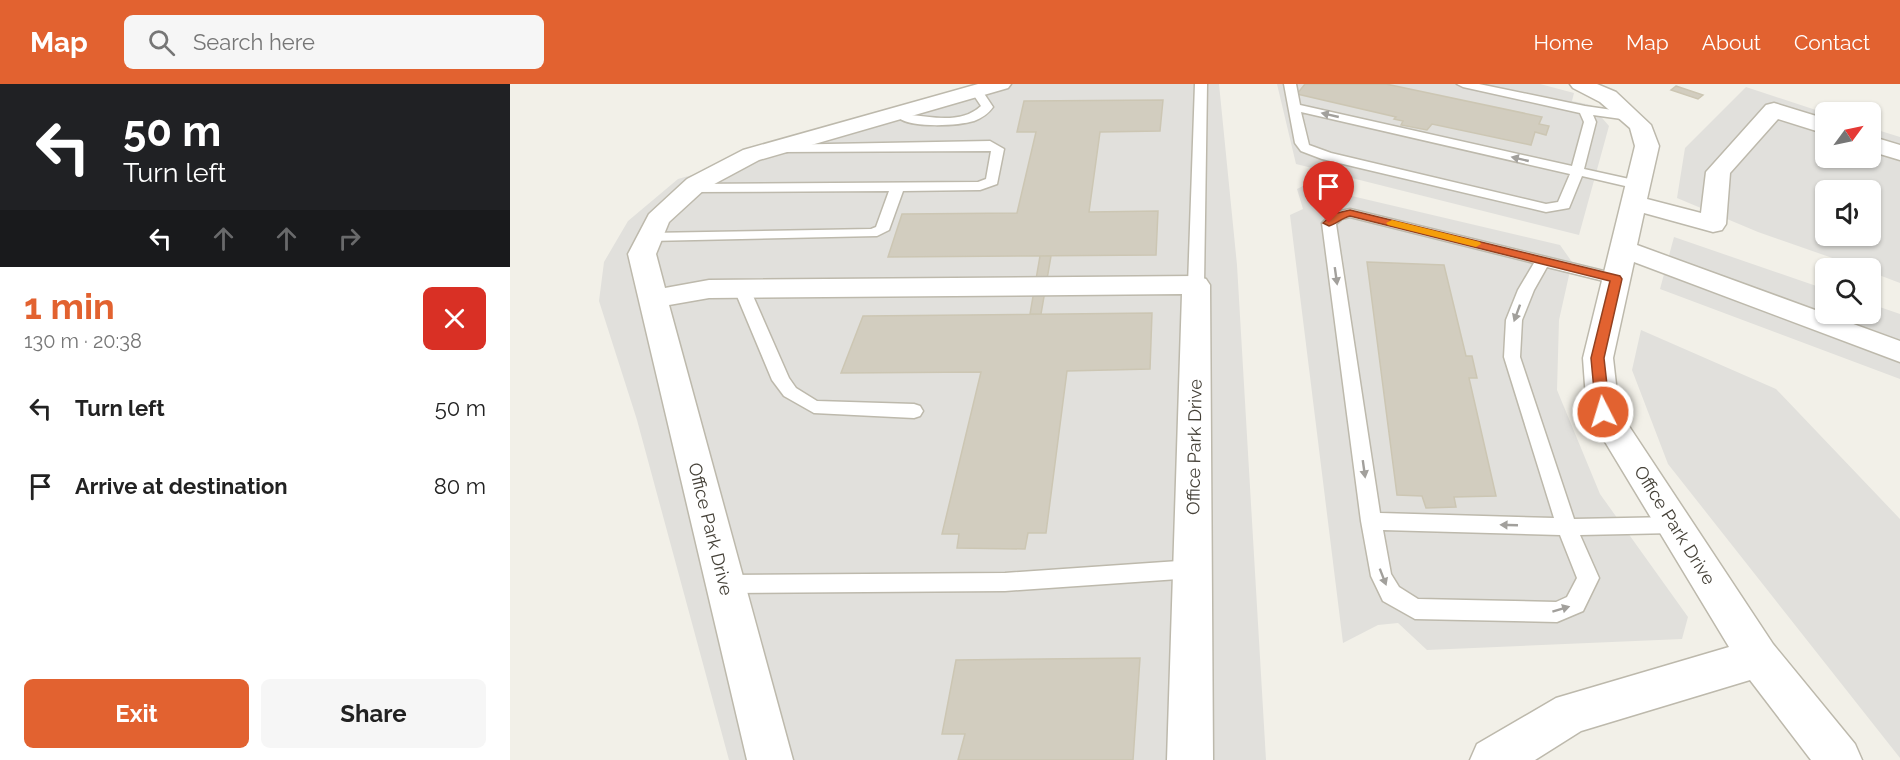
<!DOCTYPE html>
<html lang="en">
<head>
<meta charset="utf-8">
<style>
  :root { --surface:#fff; --page:#f6f6f6; --text:#222; --muted:#767676; --accent:#e26230 }
  body { margin:0; font-family:Raleway,sans-serif; background:var(--page); color:var(--text); height:100vh; display:flex; flex-direction:column; font-size:22px; white-space:nowrap }
  * { box-sizing:border-box; margin:0 }
  p { font-size:20px; color:var(--muted) }
  .icon { flex:none; width:33px; height:33px; fill:none; stroke:currentColor; stroke-width:2; stroke-linecap:round; stroke-linejoin:round }
  .map { position:relative; flex:1; overflow:hidden }
  .side { display:flex; flex-direction:column; background:var(--surface); width:510px }
  .side>* { flex:none }
  .banner { background:#202124; color:#fff; overflow:hidden }
  .needle { width:39px; rotate:57deg }
  .fabs { position:absolute; left:1305px; top:18px; display:grid; gap:12px }
  .fabs a { display:grid; place-items:center; width:66px; height:66px; border-radius:9px; background:var(--surface); box-shadow:0 2px 4px #0004; font-size:30px }
  .pin { position:absolute; display:grid; place-items:center; width:51px; height:51px; color:#fff; margin:-62px -26px; border-radius:50% 50% 50% 0; rotate:-45deg; box-shadow:0 0 6px #0007 }
  .pin .icon { rotate:45deg }
  .me { position:absolute; width:66px; margin:-33px; rotate:355deg; stroke-linejoin:round; filter:drop-shadow(0 0 4px #0008) }
  .turn { display:flex; align-items:center; gap:21px; height:126px; padding:0 24px; font-size:27px }
  .turn .icon { width:78px; height:78px; stroke-width:2.5 }
  .turn b { display:block; font-size:42px; line-height:51px }
  .lanes { display:flex; align-items:center; height:57px; padding:0 24px; background:#0003; justify-content:center; gap:30px; direction:ltr }
  .lanes .off { opacity:.35 }
  .round { display:grid; place-items:center; flex:none; width:63px; height:63px; border-radius:9px; background:var(--page) }
  .head { display:flex; align-items:center; justify-content:space-between; height:102px; padding:0 24px }
  h1 { font-size:36px; font-weight:700; line-height:45px; color:var(--accent) }
  .action { display:flex; gap:12px; margin-top:auto; padding:12px 24px }
  .action a { flex:1; height:69px; border-radius:9px; background:var(--accent); color:#fff; font-size:24px; font-weight:700; line-height:69px; text-align:center }
  .action a+a { background:var(--page); color:var(--text) }
  ul { padding:0; list-style:none }
  li { display:flex; align-items:center; gap:18px; height:78px; padding:0 24px }
  li div { flex:1 }
  li b { display:block; font-size:22px }
  li em { font-style:normal }
  header { display:flex; align-items:center; gap:36px; box-sizing:border-box; height:84px; padding:0 30px; background:var(--accent); color:#fff }
  header strong { font-size:28px }
  nav { display:flex; gap:33px; margin-inline-start:auto; font-size:21px }
  .search { width:420px; height:54px; background:var(--page); display:flex; align-items:center; gap:15px; box-sizing:border-box; padding:0 21px; border-radius:9px; color:var(--muted); font-size:22px }
  main { display:flex; flex:1; min-height:0 }
  .map>svg:first-child { display:block }
  .parking { fill:#e1e0dc; fill-rule:evenodd }
  .building { fill:#d2cdbf; stroke:#ccc6b3; stroke-width:1.5 }
  .lines { fill:none; stroke-linecap:round; stroke-linejoin:round }
  .service-casing { stroke:#bdb9ac; stroke-width:3 }
  .minor-casing { stroke:#bdb9ac; stroke-width:3 }
  .service { fill:#fff; fill-rule:evenodd }
  .minor { fill:#fff; fill-rule:evenodd }
  .oneway { fill:#a2a09c }
  .route { fill:#e26230; stroke:#93401f; stroke-width:1.5 }
  .slow { fill:#f59e0b }
  .labels { text-anchor:middle; dominant-baseline:central; stroke-width:4.5; stroke-linejoin:round; paint-order:stroke }
  .street-label { font-size:18px; fill:#454138; stroke:#fff }
</style>
</head>
<body>
<header>
<strong>Map</strong>
<div class="search"><svg class="icon" aria-label="search" viewBox="0 0 24 24"><circle cx="10" cy="10" r="6"/><path d="M15 15l6 6"/></svg>Search here</div>
<nav><a>Home</a><a>Map</a><a>About</a><a>Contact</a></nav>
</header>
<main>
<section class="side">
<div class="banner">
<div class="turn"><svg class="icon" aria-label="left" viewBox="0 0 24 24"><path d="M17 20v-9H6M10 6l-5 5 5 5"/></svg><div><b>50 m</b>Turn left</div></div>
<div class="lanes"><svg class="icon" aria-label="left" viewBox="0 0 24 24"><path d="M17 20v-9H6M10 6l-5 5 5 5"/></svg><svg class="icon off" aria-label="ahead" viewBox="0 0 24 24"><path d="M12 20V5M6 11l6-6 6 6"/></svg><svg class="icon off" aria-label="ahead" viewBox="0 0 24 24"><path d="M12 20V5M6 11l6-6 6 6"/></svg><svg class="icon off" aria-label="right" viewBox="0 0 24 24"><path d="M7 20v-9h11M14 6l5 5-5 5"/></svg></div>
</div>
<div class="head"><div><h1>1 min</h1><p>130 m · 20:38</p></div><a class="round" style="background:#d93025;color:#fff"><svg class="icon" aria-label="close" viewBox="0 0 24 24"><path d="M6 6l12 12M18 6L6 18"/></svg></a></div>
<ul>
<li><svg class="icon" aria-label="left" viewBox="0 0 24 24"><path d="M17 20v-9H6M10 6l-5 5 5 5"/></svg><div><b>Turn left</b></div><em>50 m</em></li>
<li><svg class="icon" aria-label="arrive" viewBox="0 0 24 24"><path d="M6 21V4h12l-3 4 3 4H6"/></svg><div><b>Arrive at destination</b></div><em>80 m</em></li>
</ul>
<div class="action"><a>Exit</a><a>Share</a></div>
</section>
<div class="map">
<svg width="1390" height="676" viewBox="0 0 1390 676">
  <rect width="100%" height="100%" fill="#f2f0e8"/>
  <path class="parking" d="M501 0H709L727 181 756 676H219L127 336 89 217 94 178 118 137 168 95ZM653 16 650 47 590 48 579 128 647 127 646 171 378 173 392 130 507 129 526 48H507L514 18ZM642 229 639 285 557 287 536 449H518L515 465 449 450H432L471 288H331L353 232Z
    M767 0H795L787 10 886 33 885 34 893 37 891 41 917 46 922 40 1021 61 1025 48 1035 51 1029 40 1032 33 876 0H1030L1064 9 1062 17 1081 21 1099 42 1069 151 786 80Z
    M1236 3 1315 29 1316 74H1360L1361 44 1390 53V199L1361 188 1360 184H1351L1248 148 1167 114 1175 64ZM1316 106H1360V152H1316Z
    M795 101 1050 161 1062 178 1049 236 1047 306 1090 410 1178 533 1172 555 917 566 888 539 868 541 833 559 780 131 793 125 787 105ZM858 178 934 181 956 272 962 273 967 293 959 294 944 413 946 423 916 424 912 412 887 411Z
    M1164 153 1315 205 1316 230H1360L1361 220 1390 230V295L1150 205Z
    M1131 246 1266 305 1390 435V674L1158 380 1122 286Z"/>
  <path class="building" d="M795 0H876L1032 33 1029 40 1039 42 1036 51 1025 48 1021 61 922 40 917 46 891 41 893 37 884 35 886 33 787 10Z
    M1166 2 1193 11 1188 15 1161 6Z
    M653 16 650 47 590 48 579 128 648 127 646 171 378 173 392 130 507 129 526 48H507L514 17Z
    M530 172H541L531 230H520Z
    M857 178 934 181 956 272H962L967 294H959L986 412 944 413 946 423 916 424 912 412 887 411Z
    M642 229 640 285 557 287 536 449H518L515 465 447 464 449 450H432L471 288 331 289 353 232Z
    M630 574 623 676H448L455 650H432L446 576Z"/>
  <g class="lines">
    <defs>
      <path id="service" d="M685 0H697L694 201 686 206 678 201Z
        M774 0H786L790 21 1062 82 1074 38 1070 29 953 3 947 0H969L1075 22 1123 29 1125 32 1119 36 1083 31 1086 38 1074 85 1133 98 1135 101 1128 105 1072 92 1059 124 1036 128 812 75 791 67 785 59ZM791 28 1060 90 1048 118 1036 120 821 69 799 61Z
        M467 4 471 5 483 23C478 30 472 34 464 37 448 42 401 44 389 34L387 28 393 24 397 25 400 31C423 33 452 40 471 22L461 7Z
        M480 57 494 65 487 100 470 106 393 107 379 146 367 152 139 157 132 153 139 149 361 145 366 143 379 107 181 108 174 104 181 100 468 98 476 95 481 67 268 68 262 64 264 61Z
        M840 125 1106 190 1114 195 1106 200 1037 183 1024 206 1012 236 1010 273 1064 435 1164 433 1171 435 1174 441 1171 447 1164 449 1070 451 1089 494 1073 527 1047 538 905 535 873 517 861 492 851 437 812 139 822 129ZM840 133 1024 179 1008 206 996 236 994 273 1044 434 870 429 826 140 832 135ZM873 446 1050 451 1067 494 1057 513 1046 518 908 515 889 503 881 490Z
        M232 200 240 205 279 294 286 304 307 317 404 320 410 322 413 327 410 332 404 334 304 329 274 312 262 296 224 205Z
        M683 476 690 479 693 485 690 491 683 494 495 507 215 509 208 507 204 500 208 493 215 491 495 489Z"/>
      <path id="minor" d="M468 0H501L498 4 249 76 195 105 159 138 146 170 155 204 199 196 686 192 696 195 700 201 703 676H657L672 210 199 214 159 221 283 676H237L118 170 139 130 177 95 233 66Z
        M1060 0H1087L1106 8 1141 41 1149 62 1137 115 1191 129 1196 88 1256 21 1264 19 1316 35V50L1268 35 1220 89 1216 140 1212 146 1203 148 1134 129 1127 161 1390 257V278L1124 178 1103 274 1109 327 1263 560 1345 660 1352 676H1301L1240 596 1071 647 1025 676H960L967 660 1046 614 1219 563 1077 328 1073 274 1125 62 1120 44 1090 18 1063 4Z
        M1360 52 1390 61V76L1360 67Z"/>
    </defs>
    <use href="#service" class="service-casing"/>
    <use href="#minor" class="minor-casing"/>
    <use href="#service" class="service"/>
    <use href="#minor" class="minor"/>
  </g>
  <defs><path id="oneway-solid" d="M-6-.8H1V-3.2L6.5 0L1 3.2V.8H-6Z" transform="scale(1.5)"/></defs>
  <g class="oneway">
    <use href="#oneway-solid" transform="translate(820 31) rotate(-167)"/>
    <use href="#oneway-solid" transform="translate(1010 75) rotate(-167)"/>
    <use href="#oneway-solid" transform="translate(826 192) rotate(82)"/>
    <use href="#oneway-solid" transform="translate(1007 229) rotate(110)"/>
    <use href="#oneway-solid" transform="translate(854 385) rotate(82)"/>
    <use href="#oneway-solid" transform="translate(999 441) rotate(-178)"/>
    <use href="#oneway-solid" transform="translate(873 493) rotate(69)"/>
    <use href="#oneway-solid" transform="translate(1051 525) rotate(-17)"/>
  </g>
  <path class="route" d="M840 126 1110 192 1112 195 1094 274 1100 328 1098 331H1088L1086 328 1081 274 1100 197 840 132C832 134 826 140 819 142L813 139 823 130Z"/>
  <path class="slow" d="M882 136 970 158 971 160 966 163 878 141 876 139Z"/>
  <g class="labels">
    <g class="street-label">
      <text transform="translate(684 363) rotate(-89)">Office Park Drive</text>
      <text transform="translate(1165 441) rotate(58)">Office Park Drive</text>
      <text transform="translate(201 445) rotate(76)">Office Park Drive</text>
    </g>
  </g>
</svg>
<div class="fabs">
<a><svg class="needle" viewBox="-14 -14 28 28"><path d="M0-13l5 13h-10z" fill="#e53935"/><path d="M0 13l5-13h-10z" fill="#767676"/></svg></a>
<a><svg class="icon" aria-label="sound" viewBox="0 0 24 24"><path d="M4 9h4l5-4v14l-5-4H4zM17 9q2 3 0 6"/></svg></a>
<a><svg class="icon" aria-label="search" viewBox="0 0 24 24"><circle cx="10" cy="10" r="6"/><path d="M15 15l6 6"/></svg></a>
</div>
<div class="pin" style="left:819px;top:139px;background:#d93025"><svg class="icon" aria-label="arrive" viewBox="0 0 24 24"><path d="M6 21V4h12l-3 4 3 4H6"/></svg></div>
<svg class="me" style="left:1093px;top:328px" viewBox="-20 -20 40 40"><circle r="17" fill="#e26230" stroke="#fff" stroke-width="3"/><path d="M0-11L8 9 0 5-8 9z" fill="#fff"/></svg>
</div>
</main>
</body>
</html>
